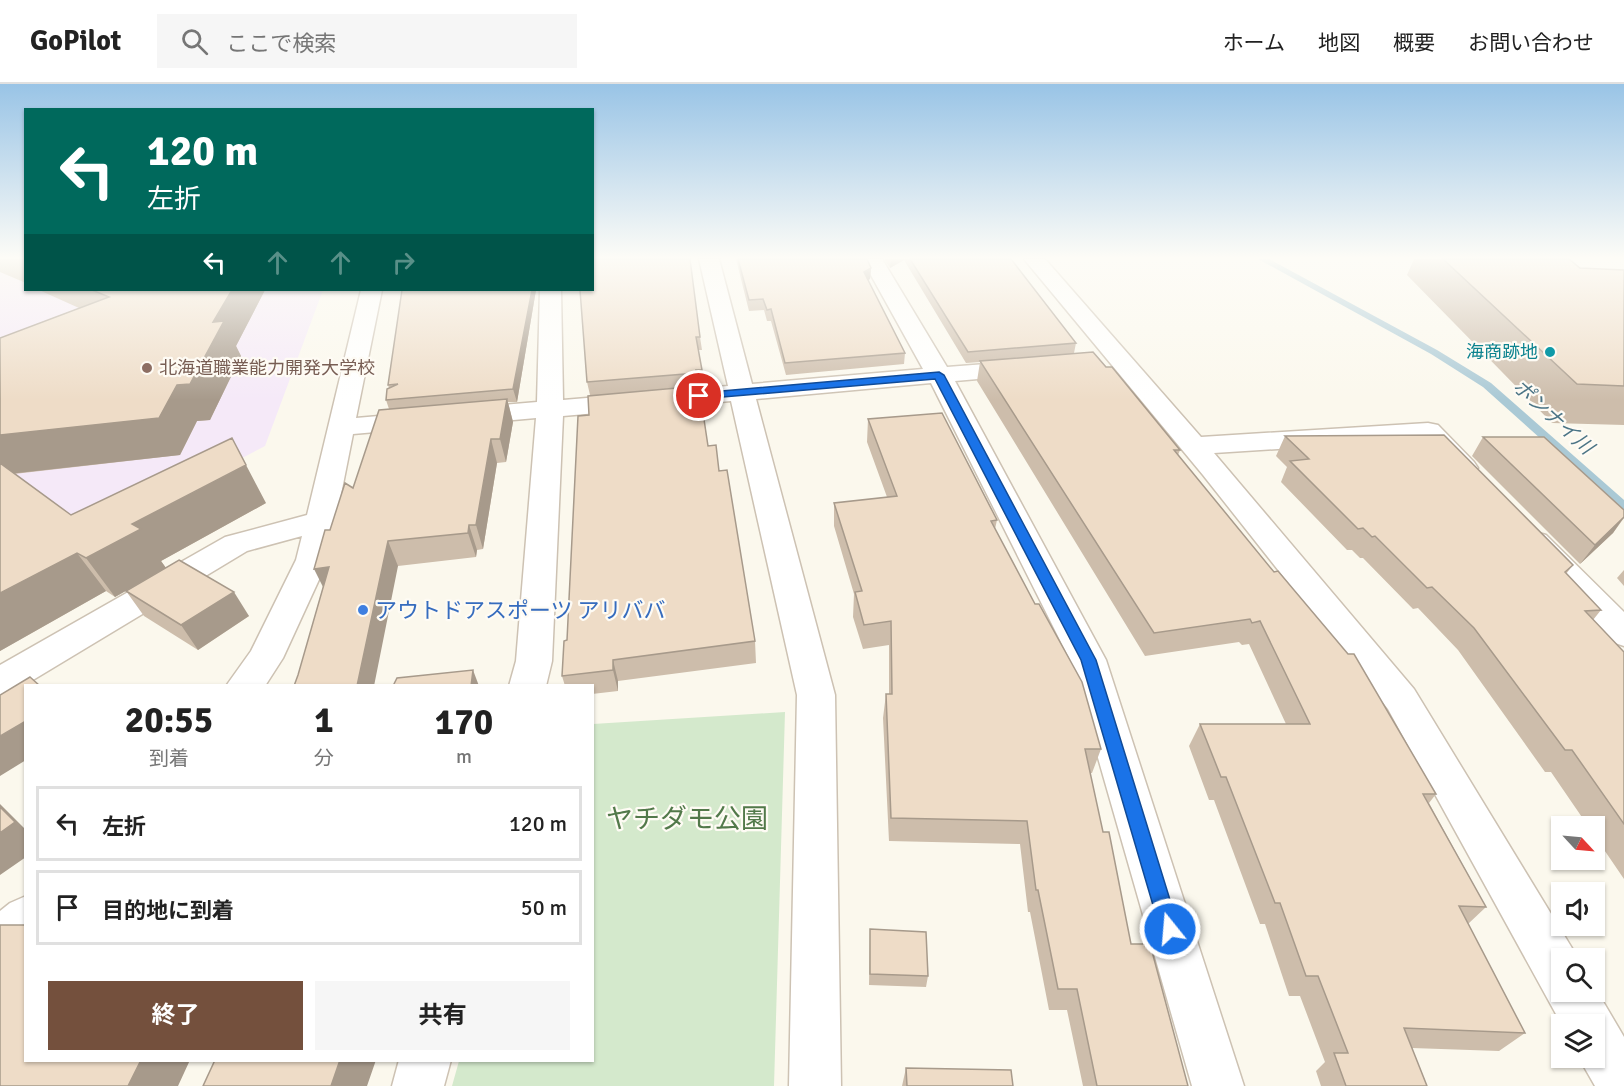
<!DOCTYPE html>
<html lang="ja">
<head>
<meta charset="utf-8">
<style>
  :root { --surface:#fff; --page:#f6f6f6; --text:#222; --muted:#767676; --line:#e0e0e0; --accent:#74503d }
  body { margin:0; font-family:Signika,"Noto Sans JP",sans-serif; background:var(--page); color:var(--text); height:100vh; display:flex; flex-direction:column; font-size:22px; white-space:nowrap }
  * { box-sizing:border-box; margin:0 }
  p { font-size:20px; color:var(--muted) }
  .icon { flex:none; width:33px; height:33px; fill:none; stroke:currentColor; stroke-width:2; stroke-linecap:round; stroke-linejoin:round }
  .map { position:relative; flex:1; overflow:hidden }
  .panel { position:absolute; left:24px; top:600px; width:570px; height:378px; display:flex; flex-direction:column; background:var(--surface); border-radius:0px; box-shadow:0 2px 4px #0004 }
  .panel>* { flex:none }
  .banner { position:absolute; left:24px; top:24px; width:570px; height:183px; border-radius:0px; box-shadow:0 2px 4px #0004; background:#00695c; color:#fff; overflow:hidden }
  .needle { width:39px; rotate:116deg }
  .tools { position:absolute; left:1551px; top:732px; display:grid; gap:12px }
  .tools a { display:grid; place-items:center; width:54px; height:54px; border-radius:0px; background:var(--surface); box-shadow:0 2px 4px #0004; font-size:30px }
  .pin { position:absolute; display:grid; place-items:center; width:51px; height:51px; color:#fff; margin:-26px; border:3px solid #fff; border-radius:50%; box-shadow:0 2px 6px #0007 }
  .me { position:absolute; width:66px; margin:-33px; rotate:343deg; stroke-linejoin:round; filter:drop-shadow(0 0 4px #0008) }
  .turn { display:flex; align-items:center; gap:21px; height:126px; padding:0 24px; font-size:27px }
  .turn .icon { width:78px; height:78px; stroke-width:2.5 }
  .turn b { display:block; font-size:42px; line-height:51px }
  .lanes { display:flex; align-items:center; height:57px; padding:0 24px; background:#0003; justify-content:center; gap:30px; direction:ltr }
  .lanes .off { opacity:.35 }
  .eta { display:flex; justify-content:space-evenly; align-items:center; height:102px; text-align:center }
  .eta b { font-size:36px; font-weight:700; line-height:42px }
  .button { display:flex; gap:12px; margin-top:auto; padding:12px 24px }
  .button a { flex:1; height:69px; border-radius:0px; background:var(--accent); color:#fff; font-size:24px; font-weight:700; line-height:69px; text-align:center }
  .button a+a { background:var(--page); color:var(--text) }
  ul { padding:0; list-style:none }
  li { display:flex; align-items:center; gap:18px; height:75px; margin:0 12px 9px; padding:0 12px; border:3px solid var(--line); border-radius:0px }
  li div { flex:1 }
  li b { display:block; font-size:22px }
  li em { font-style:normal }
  header { display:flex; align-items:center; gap:36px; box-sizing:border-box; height:84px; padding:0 30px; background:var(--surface); border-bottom:2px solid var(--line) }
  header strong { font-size:28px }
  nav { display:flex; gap:33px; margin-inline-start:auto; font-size:21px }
  .search { width:420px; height:54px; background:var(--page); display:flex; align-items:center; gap:15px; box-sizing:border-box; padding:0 21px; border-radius:0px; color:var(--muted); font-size:22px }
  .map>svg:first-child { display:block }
  .education { fill:#f5e9f8 }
  .green { fill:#d4e9cc }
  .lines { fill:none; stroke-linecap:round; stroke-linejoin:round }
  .stream { fill:#aac9d5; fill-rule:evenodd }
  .minor-casing { stroke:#cdc2b3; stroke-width:3 }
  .minor { fill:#fff; fill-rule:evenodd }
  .wall { fill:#cdbdab }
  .shaded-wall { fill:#a79a8b }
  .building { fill:#eedcc7; stroke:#a79a8b; stroke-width:1.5 }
  .route { fill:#1a73e8; stroke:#114b97; stroke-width:1.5 }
  .culture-dot { fill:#0f9aa8; stroke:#fefbf4; stroke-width:2 }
  .education-dot { fill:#8d6e63; stroke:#fefbf4; stroke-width:2 }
  .shop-dot { fill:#3f7fe0; stroke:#fefbf4; stroke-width:2 }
  .labels { text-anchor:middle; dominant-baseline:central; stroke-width:4.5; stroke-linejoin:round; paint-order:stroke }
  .far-culture-label { font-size:18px; fill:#0d838f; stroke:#fefbf4; text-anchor:end }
  .far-education-label { font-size:18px; fill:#785e54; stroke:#fefbf4; text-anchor:start }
  .far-water-label { font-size:20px; font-style:italic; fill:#4c7586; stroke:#fefbf4 }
  .shop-label { font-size:22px; fill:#366cbe; stroke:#fefbf4; text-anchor:start }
  .near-park-label { font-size:27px; fill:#52794a; stroke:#fefbf4 }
</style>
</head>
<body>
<header>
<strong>GoPilot</strong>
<div class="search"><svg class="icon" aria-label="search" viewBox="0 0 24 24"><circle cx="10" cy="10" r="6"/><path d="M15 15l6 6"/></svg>ここで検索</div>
<nav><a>ホーム</a><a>地図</a><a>概要</a><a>お問い合わせ</a></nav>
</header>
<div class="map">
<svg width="1624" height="1002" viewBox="0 0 1624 1002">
  <rect width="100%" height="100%" fill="#fbf8ed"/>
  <path class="education" d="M0 175H25L26 206H323L265 362 0 502Z"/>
  <path class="green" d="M785 628 774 1002H452L459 977 592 976 593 640Z"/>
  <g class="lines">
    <path class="stream" d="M1258 175H1269L1437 266 1491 299 1624 416V427L1620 426 1483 303 1431 270Z"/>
    <defs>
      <path id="minor" d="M699 175H719L752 300 923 285 862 175H882L947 283 1023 277 1032 279 1035 284 1032 289 1023 291 955 297 1106 576 1244 1002H1192L1070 576 931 299 756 315 835 611 841 1002H789L797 611 731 317 563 332 552 577 546 602H509L516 577 536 334 353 350 328 476 283 574 265 602H226L251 567 296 476 302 452 247 467 13 608 0 612V581L225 453 307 431 361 206H382L356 334 537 318 540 206H561L563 316 728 302Z
        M1024 175H1045L1201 353 1428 339 1438 341 1474 378 1478 384 1474 390C1450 396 1437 372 1421 356L1214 369 1414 605 1578 874H1562V908H1594V902L1624 953V1002H1595L1579 974H1594V940L1562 941 1388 625 1203 391Z
        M1535 448 1546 451 1624 528V562L1612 558 1524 465 1519 458 1524 451Z
        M26 812V866L17 874 0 881V827L10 819Z
        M399 976H451L444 1002H392Z"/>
    </defs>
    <use href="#minor" class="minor-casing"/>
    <use href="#minor" class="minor"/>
  </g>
  <path class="wall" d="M0 175H26V199L0 188Z
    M736 175H867L871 184 870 195 868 196 905 269 904 280 786 291 771 237H767L764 226 749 227Z
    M884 175H1011L1076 259 1074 269 1106 283 1180 366 1178 371 1436 710 1429 719 1486 823 1468 840 1525 949 1499 967 1412 964 1427 1002H1321L1316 987 1325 978 1300 912H1289L1265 840H1260L1214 716H1209L1189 662 1200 640H1286L1249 560 1242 561 1239 558 1145 572 977 297 980 278 966 279 904 176 890 184Z
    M1414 175H1569L1580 184 1624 186V341L1552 339 1407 191Z
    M39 206H265L236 262 241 272 210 336 197 337 180 371 14 390 71 431 266 419 161 477 166 484 249 532 198 566 144 532 126 507 163 486 115 513 106 507 0 567V254L79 224Z
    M402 206H536L517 318H508L513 338 506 378 497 379 483 465 477 466 476 473 398 482 298 591 323 503 330 446 353 404 389 325 386 316 389 304 388 301Z
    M580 206 700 253 702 266H698L703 299H698L708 362 719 387 755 557 756 579 618 597V607L592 610V602H565L562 592 567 556 589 331 590 311 587 298Z
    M868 335 997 436 995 445 1101 665 1092 689H1090L1103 748 1131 860 1188 1002H1083L1067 926H1049L1030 828H1028L1020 760 889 757 883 634 886 610H889V561L863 565 853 533 854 510 834 442V419L887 413 867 358Z
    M1285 352 1573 481 1566 490 1601 526 1593 536 1624 568V795L1594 751V742H1588L1551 688H1545L1458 566 1418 524 1413 525 1363 474H1360L1352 466H1347L1281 398 1287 383 1276 372Z
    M1483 353 1624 426V434L1613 449 1580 480 1472 372Z
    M1624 486V502L1617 494Z
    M870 845 928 892 926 903 869 901Z
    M906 984 1013 1002H902Z"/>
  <path class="shaded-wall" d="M891 175H904V176L890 184Z
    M871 184 870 195 864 198V188Z
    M232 206H265L236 262 241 272 210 336 197 337 180 371 0 391V351L213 238Z
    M532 206H536L517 318 513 305Z
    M507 315 513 338 506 378 500 355Z
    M491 355 497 379 483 465 476 441Z
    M246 381 266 419 161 477 166 484 115 513 86 474 132 440Z
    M1624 433 1613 449 1580 480 1595 461Z
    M469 441 477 466 476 473 468 449Z
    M388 457 398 482 374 602H357Z
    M77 469 106 507 0 567V509Z
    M329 483 326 509 314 485Z
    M234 508 249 532 198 566 181 541Z
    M613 576 618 597V607L613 586Z
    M473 586 479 602H471Z
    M26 637V676L0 692V652Z
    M0 720 26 746V773L0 791Z
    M141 976H190L178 1002H128Z
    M340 976H376L367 1002H331Z"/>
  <path class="building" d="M592 175H690L700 253H696L702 286H696L697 289 587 298 580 206H592Z
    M738 175H867L871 184 864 188 905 269 785 279 771 225 767 226 763 215 749 216Z
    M910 175H1011L1076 259 968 268Z
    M1443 175H1569L1580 184 1624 186V302L1577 300Z
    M92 206H232L213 238 224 237 190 300 177 301 159 334 0 351V254L109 213Z
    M402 206H532L513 305 386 316 387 305 398 300 388 301Z
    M1093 268 1106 283H1112L1180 366H1174L1274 488 1278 487 1348 570H1354L1436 710H1423L1486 823 1459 822 1525 949 1404 944 1427 1002H1346L1334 969H1348L1318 892H1306L1280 819H1275L1226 693H1221L1200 640H1310L1260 537 1252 539 1250 535 1154 549 980 277Z
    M699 302 708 362 716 361 719 387 727 386 755 557 613 576V586L562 592 564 557 567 556 578 332 589 331 588 312Z
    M507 315 500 355H491L476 441H469L468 449 388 457 357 602H294L298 591 329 483 314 485 325 446H330L345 399 353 404 379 326Z
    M942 329 997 436 991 437 1035 520H1039L1082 598 1101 665H1085L1103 748H1109L1131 860H1150L1188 1002H1097L1077 905H1058L1038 806H1036L1027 737 891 734 886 610H892L891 537 864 541 855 508 862 507 834 419 897 412 868 335Z
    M1444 351 1573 481 1565 488 1601 526 1585 527 1624 568V740L1572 666H1565L1474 544 1432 503 1427 504 1375 452 1372 453 1363 444 1358 445 1290 377 1309 375 1285 352Z
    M1483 353H1544L1624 426V433L1595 461Z
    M232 354 246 381 132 440 141 445 86 474 77 469 0 509V379L71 431Z
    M179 476 234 508 181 541 126 507Z
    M473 586 471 602H393L397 594Z
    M30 593 40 602H26V637L0 652V611Z
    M0 723 15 738 0 749Z
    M0 841H26V976H141L128 1002H0Z
    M870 845 926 848 928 892 870 890Z
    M215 976H340L331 1002H203Z
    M906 984 1011 986 1013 1002H907Z"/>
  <linearGradient id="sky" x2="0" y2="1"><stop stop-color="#99c4e6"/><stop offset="0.55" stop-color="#fdfcf7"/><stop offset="1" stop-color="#fdfcf7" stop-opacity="0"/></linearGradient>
  <rect width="1624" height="316" fill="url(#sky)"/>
  <path class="route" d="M939 288 944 291 1096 576 1179 845 1177 851 1170 854 1163 851 1160 845 1081 576 935 295 699 315 694 312 699 309Z"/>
  <circle class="culture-dot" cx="1550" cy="268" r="6"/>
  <circle class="education-dot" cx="147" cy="284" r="6"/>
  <circle class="shop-dot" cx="363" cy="526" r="6"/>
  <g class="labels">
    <g class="far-culture-label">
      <text x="1538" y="268">海商跡地</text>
    </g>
    <g class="far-education-label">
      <text x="159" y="284">北海道職業能力開発大学校</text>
    </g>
    <g class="far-water-label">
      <text transform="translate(1553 333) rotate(42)">ポンナイ川</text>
    </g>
    <g class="shop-label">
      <text x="375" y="526">アウトドアスポーツ アリババ</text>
    </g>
    <g class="near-park-label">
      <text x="687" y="735">ヤチダモ公園</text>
    </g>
  </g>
</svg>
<div class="tools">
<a><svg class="needle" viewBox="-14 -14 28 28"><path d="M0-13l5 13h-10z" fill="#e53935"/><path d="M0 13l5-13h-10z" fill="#767676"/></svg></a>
<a><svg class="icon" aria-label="sound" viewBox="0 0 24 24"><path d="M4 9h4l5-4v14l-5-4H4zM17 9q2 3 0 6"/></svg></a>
<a><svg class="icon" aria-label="search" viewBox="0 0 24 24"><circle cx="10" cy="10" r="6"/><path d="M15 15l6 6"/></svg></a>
<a><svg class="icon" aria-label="layers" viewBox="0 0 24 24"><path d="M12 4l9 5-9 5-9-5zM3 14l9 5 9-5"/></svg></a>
</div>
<div class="pin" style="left:699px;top:312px;background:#d93025"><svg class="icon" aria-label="arrive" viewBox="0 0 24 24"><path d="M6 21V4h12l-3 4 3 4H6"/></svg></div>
<svg class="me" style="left:1170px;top:845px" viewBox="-20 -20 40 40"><circle r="17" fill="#1a73e8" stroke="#fff" stroke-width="3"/><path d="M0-11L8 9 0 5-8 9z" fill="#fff"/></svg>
<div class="banner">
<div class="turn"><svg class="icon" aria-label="left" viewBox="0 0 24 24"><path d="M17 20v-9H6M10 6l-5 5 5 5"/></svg><div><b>120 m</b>左折</div></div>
<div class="lanes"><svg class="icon" aria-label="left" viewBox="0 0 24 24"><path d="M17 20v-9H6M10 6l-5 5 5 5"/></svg><svg class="icon off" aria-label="ahead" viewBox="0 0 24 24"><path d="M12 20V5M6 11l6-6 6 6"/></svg><svg class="icon off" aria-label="ahead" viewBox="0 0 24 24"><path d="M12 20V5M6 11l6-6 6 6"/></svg><svg class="icon off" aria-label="right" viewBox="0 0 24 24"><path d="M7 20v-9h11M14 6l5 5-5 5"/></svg></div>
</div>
<section class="panel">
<div class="eta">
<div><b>20:55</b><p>到着</p></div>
<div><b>1</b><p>分</p></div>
<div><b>170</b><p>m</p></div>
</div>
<ul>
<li><svg class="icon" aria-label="left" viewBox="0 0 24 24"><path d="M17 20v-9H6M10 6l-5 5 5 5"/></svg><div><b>左折</b></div><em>120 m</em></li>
<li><svg class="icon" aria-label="arrive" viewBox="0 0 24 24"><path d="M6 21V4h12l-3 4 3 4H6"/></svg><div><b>目的地に到着</b></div><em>50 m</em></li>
</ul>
<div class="button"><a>終了</a><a>共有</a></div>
</section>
</div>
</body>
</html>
